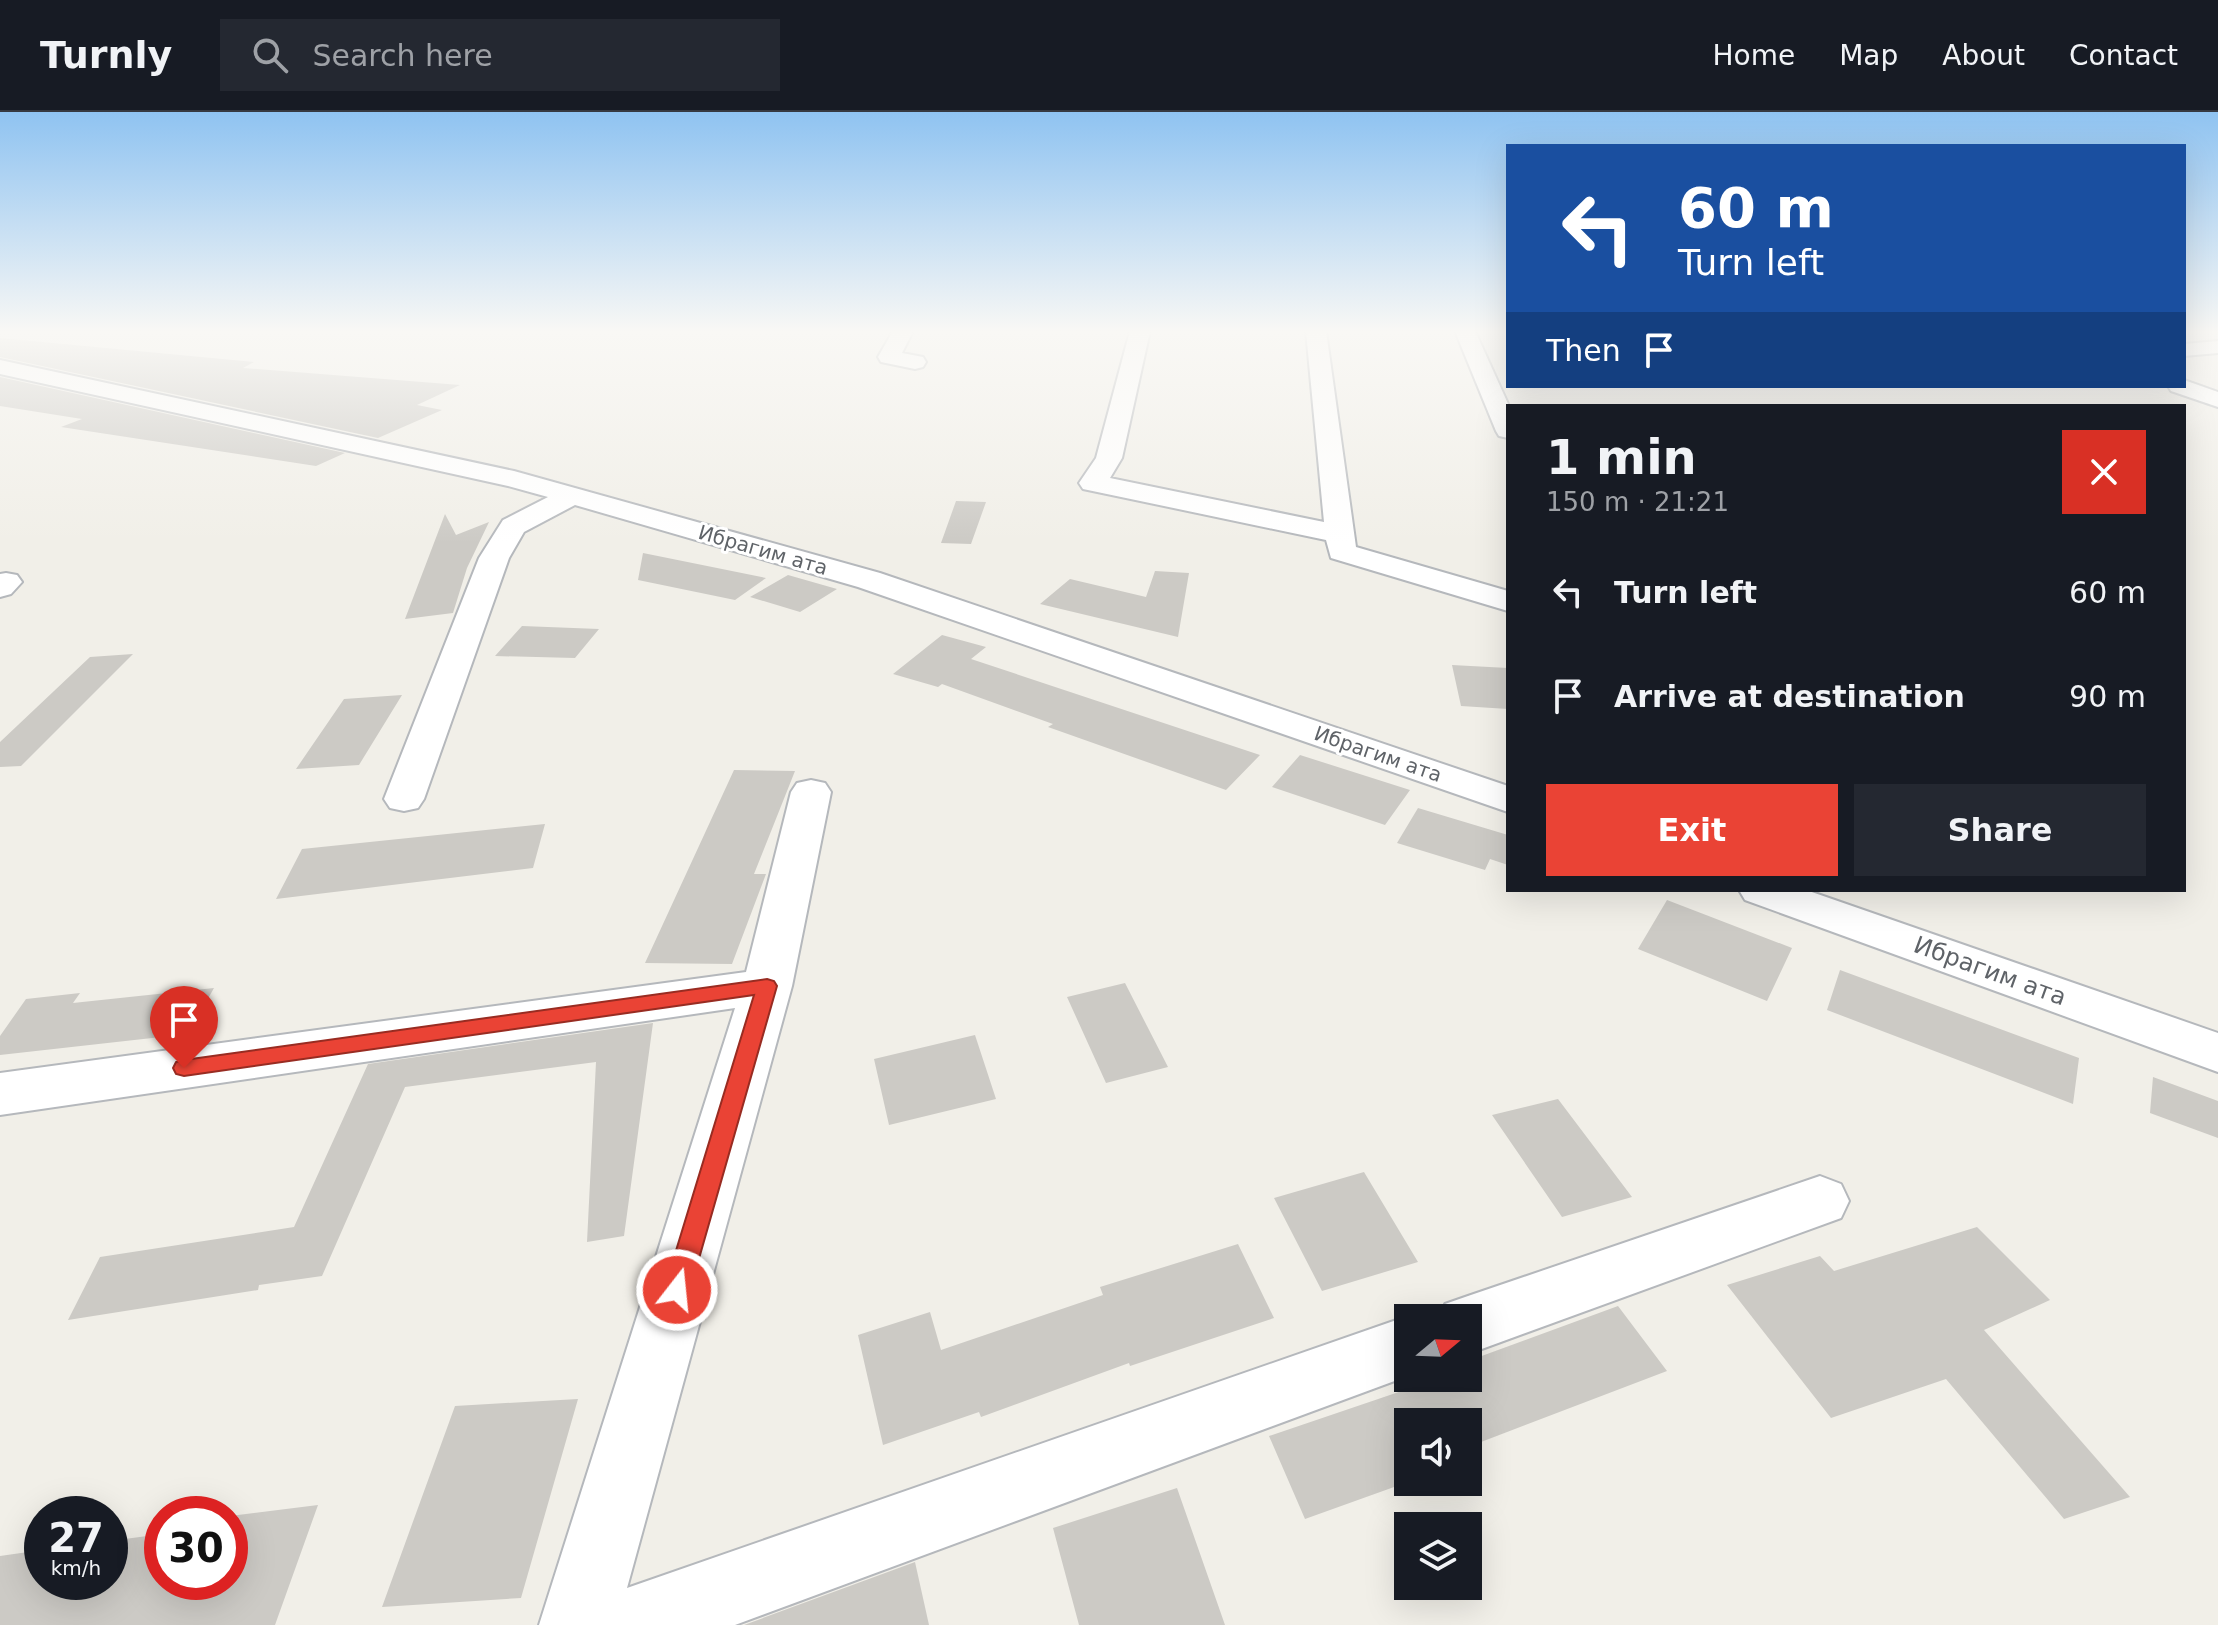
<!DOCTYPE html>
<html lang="en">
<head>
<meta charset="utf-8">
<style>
  :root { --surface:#171b24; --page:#242831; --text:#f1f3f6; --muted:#9ea1a6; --line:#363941; --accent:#ea4335 }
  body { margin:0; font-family:"DejaVu Sans",sans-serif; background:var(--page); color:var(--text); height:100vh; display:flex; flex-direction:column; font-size:30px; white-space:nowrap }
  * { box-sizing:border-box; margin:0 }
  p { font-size:26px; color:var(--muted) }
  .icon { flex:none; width:44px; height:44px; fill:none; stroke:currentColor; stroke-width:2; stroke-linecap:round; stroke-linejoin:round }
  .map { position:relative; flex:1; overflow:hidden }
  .drawer { position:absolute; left:1506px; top:292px; width:680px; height:488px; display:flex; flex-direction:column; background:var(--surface); border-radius:0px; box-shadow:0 8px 32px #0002 }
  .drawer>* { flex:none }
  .banner { position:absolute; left:1506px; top:32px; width:680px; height:244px; border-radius:0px; box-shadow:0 8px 32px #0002; background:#1a4fa0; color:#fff; overflow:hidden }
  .needle { width:52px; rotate:71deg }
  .fabs { position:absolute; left:1394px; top:1192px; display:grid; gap:16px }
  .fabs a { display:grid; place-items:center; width:88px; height:88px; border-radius:0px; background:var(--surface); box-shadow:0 8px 32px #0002; font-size:40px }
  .speed { position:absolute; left:24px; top:1384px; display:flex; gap:16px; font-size:40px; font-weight:700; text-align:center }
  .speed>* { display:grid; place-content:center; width:104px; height:104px; border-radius:50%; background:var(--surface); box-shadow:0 8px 32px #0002; line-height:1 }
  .speed small { font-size:20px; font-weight:400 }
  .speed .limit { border:12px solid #d22; background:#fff; color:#111 }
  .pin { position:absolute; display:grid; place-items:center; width:68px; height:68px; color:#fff; margin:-82px -34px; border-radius:50% 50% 50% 0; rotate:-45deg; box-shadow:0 0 8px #0007 }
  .pin .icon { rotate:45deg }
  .me { position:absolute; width:88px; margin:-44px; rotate:16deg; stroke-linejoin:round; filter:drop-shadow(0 0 6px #0008) }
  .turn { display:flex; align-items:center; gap:28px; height:168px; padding:0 40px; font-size:36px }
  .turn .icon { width:104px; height:104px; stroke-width:2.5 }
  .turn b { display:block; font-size:56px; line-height:68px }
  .then { display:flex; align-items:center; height:76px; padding:0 40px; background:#0003; gap:16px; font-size:30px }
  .round { display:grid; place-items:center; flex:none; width:84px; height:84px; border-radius:0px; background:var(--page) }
  .summary { display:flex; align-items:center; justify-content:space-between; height:136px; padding:0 40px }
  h1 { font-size:48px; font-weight:800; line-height:60px }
  .cta { display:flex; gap:16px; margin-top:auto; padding:16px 40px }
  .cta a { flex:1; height:92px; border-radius:0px; background:var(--accent); color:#fff; font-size:32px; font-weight:800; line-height:92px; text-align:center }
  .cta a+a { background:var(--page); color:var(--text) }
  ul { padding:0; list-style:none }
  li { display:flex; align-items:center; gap:24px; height:104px; padding:0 40px }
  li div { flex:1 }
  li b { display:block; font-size:30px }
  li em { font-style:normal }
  header { display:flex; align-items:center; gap:48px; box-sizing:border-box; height:112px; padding:0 40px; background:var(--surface); border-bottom:2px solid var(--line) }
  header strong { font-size:38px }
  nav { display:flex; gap:44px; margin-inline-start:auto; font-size:28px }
  .search { width:560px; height:72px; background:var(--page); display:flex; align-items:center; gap:20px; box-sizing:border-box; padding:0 28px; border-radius:0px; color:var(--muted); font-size:30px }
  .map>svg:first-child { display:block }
  .building { fill:#cccac5 }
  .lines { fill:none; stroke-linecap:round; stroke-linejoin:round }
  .minor-casing { stroke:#b5b8bc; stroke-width:4 }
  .minor { fill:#fff; fill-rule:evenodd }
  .route { fill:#ea4335; stroke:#982c22; stroke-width:2 }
  .labels { text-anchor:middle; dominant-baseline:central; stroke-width:6; stroke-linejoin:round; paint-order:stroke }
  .far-street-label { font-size:20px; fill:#5f6368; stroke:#fff }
  .street-label { font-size:24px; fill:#5f6368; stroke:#fff }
</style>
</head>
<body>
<header>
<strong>Turnly</strong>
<div class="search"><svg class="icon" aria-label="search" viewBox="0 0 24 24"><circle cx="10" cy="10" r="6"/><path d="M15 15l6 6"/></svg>Search here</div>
<nav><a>Home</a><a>Map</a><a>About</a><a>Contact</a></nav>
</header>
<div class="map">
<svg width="2218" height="1513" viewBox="0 0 2218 1513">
  <rect width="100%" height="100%" fill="#f1efe8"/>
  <path class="building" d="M0 226 254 250 243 256 460 273 417 293 442 298 378 326 0 245Z
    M0 265 345 341 316 354 61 315 82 307 0 294Z
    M956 389 986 390 971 432 941 431Z
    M445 402 456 423 489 410 467 456 453 501 405 507Z
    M643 441 766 466 735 488 638 468Z
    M1155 459 1189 461 1178 525 1040 492 1070 467 1146 485Z
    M788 463 837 477 800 500 750 485Z
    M522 514 599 517 575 546 495 544Z
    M942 523 986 535 971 547 1260 643 1226 678 1048 615 1053 612 942 572 938 575 893 562Z
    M133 542 21 654 0 655V630L90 545Z
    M1452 553 1508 556V597L1461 594Z
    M402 583 359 653 296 657 344 587Z
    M1300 643 1410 678 1385 713 1272 675Z
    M734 658 795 659 754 762H766L732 852 645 851Z
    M1418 696 1508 723V753L1490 747 1485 758 1397 731Z
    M545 712 533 756 276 787 302 737Z
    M1667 788 1792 836 1767 889 1638 837Z
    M1840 858 2079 946 2073 992 1827 898Z
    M1125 871 1168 955 1106 971 1067 885Z
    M214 876 188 922 0 943V924L26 887 80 881 73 891Z
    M653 911 624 1124 587 1130 596 950 405 975 322 1164 259 1173 258 1178 68 1208 100 1145 294 1115 368 952Z
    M975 923 996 987 889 1013 874 947Z
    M2153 965 2218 989V1026L2150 1001Z
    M1558 987 1632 1085 1562 1105 1492 1003Z
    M1364 1060 1418 1150 1322 1179 1274 1086Z
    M1977 1115 2050 1188 1984 1218 2130 1385 2064 1407 1946 1267 1831 1306 1727 1173 1820 1144 1834 1159Z
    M1238 1132 1274 1206 1130 1254 1129 1251 981 1305 979 1300 883 1333 858 1223 930 1200 941 1238 1103 1183 1100 1175Z
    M1618 1194 1667 1259 1468 1335V1310H1408V1370L1305 1407 1269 1324 1440 1266H1468V1249Z
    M578 1287 521 1486 382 1495 455 1294Z
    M1177 1376 1225 1513H1079L1053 1416Z
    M318 1393 275 1513H0V1444L42 1438V1470H110V1429L162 1422V1470H230V1404Z
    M915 1450 929 1513H744Z"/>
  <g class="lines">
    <defs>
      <path id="minor" d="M893 219H913L902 241 923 245 926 250 923 255 915 257 881 250 878 245Z
        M1130 219H1150L1122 346 1110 366 1324 410 1306 219H1326L1356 435 1508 479V499L1331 446 1326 428 1083 377 1079 371 1096 346Z
        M1455 219H1475L1509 294 1508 326 1499 324 1496 319Z
        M2218 229V241L2184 244V232Z
        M0 248 514 359 880 461 1508 674V700L858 475 575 393 524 420 509 446 424 687 418 696 404 699 390 696 384 687 479 446 503 408 548 385 508 374 0 262Z
        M2184 268 2218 280V295L2171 279 2168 274H2184Z
        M6 461 17 463 22 470 11 482 0 485V462Z
        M811 668 825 671 831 680 792 874 627 1476 1408 1204 1414 1206H1408V1264L735 1513H539L735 896 0 1003V961L746 860 791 680 797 671Z
        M1739 778H1806L2218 921V960L1745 788Z
        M1820 1064 1841 1072 1849 1089 1841 1106 1468 1242V1206H1439L1445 1192 1468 1184Z"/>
    </defs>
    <use href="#minor" class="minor-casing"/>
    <use href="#minor" class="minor"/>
  </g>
  <linearGradient id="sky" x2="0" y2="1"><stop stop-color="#8fc3f1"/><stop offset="0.51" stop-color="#f9f8f5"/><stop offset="1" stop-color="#f9f8f5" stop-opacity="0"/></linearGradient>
  <rect width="2218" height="431" fill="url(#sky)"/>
  <path class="route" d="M767 867 774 869 777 874 690 1178 686 1187 677 1190 668 1187 664 1178 754 883 184 964 176 962 173 956 176 950 184 948Z"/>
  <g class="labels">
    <g class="far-street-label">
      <text transform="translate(763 438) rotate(16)">Ибрагим ата</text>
      <text transform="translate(1378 642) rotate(19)">Ибрагим ата</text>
    </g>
    <g class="street-label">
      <text transform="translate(1990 859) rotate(20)">Ибрагим ата</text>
    </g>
  </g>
</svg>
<div class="fabs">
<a><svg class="needle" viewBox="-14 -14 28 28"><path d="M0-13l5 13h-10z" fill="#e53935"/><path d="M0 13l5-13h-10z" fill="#9ea1a6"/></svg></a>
<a><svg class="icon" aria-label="sound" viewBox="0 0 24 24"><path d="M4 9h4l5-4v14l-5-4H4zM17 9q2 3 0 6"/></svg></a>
<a><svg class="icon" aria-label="layers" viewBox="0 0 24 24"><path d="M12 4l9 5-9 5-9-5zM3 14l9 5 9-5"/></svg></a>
</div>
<div class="speed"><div>27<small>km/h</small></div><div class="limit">30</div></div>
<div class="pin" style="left:184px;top:956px;background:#d93025"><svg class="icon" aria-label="arrive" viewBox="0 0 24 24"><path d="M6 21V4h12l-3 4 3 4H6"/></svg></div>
<svg class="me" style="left:677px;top:1178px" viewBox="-20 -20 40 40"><circle r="17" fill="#ea4335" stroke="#fff" stroke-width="3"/><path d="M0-11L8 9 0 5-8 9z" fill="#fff"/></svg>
<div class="banner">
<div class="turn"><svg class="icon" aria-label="left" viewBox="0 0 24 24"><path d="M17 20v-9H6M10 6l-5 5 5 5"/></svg><div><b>60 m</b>Turn left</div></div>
<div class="then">Then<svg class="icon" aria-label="arrive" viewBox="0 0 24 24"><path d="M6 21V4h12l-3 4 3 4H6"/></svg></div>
</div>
<section class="drawer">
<div class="summary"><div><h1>1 min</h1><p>150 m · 21:21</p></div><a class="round" style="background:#d93025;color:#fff"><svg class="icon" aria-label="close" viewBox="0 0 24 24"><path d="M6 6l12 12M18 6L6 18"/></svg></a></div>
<ul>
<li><svg class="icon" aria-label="left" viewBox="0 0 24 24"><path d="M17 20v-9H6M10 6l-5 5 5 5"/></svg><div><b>Turn left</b></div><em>60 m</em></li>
<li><svg class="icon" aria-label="arrive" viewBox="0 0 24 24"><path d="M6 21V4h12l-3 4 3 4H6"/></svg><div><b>Arrive at destination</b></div><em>90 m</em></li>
</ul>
<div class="cta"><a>Exit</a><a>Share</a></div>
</section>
</div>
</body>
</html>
